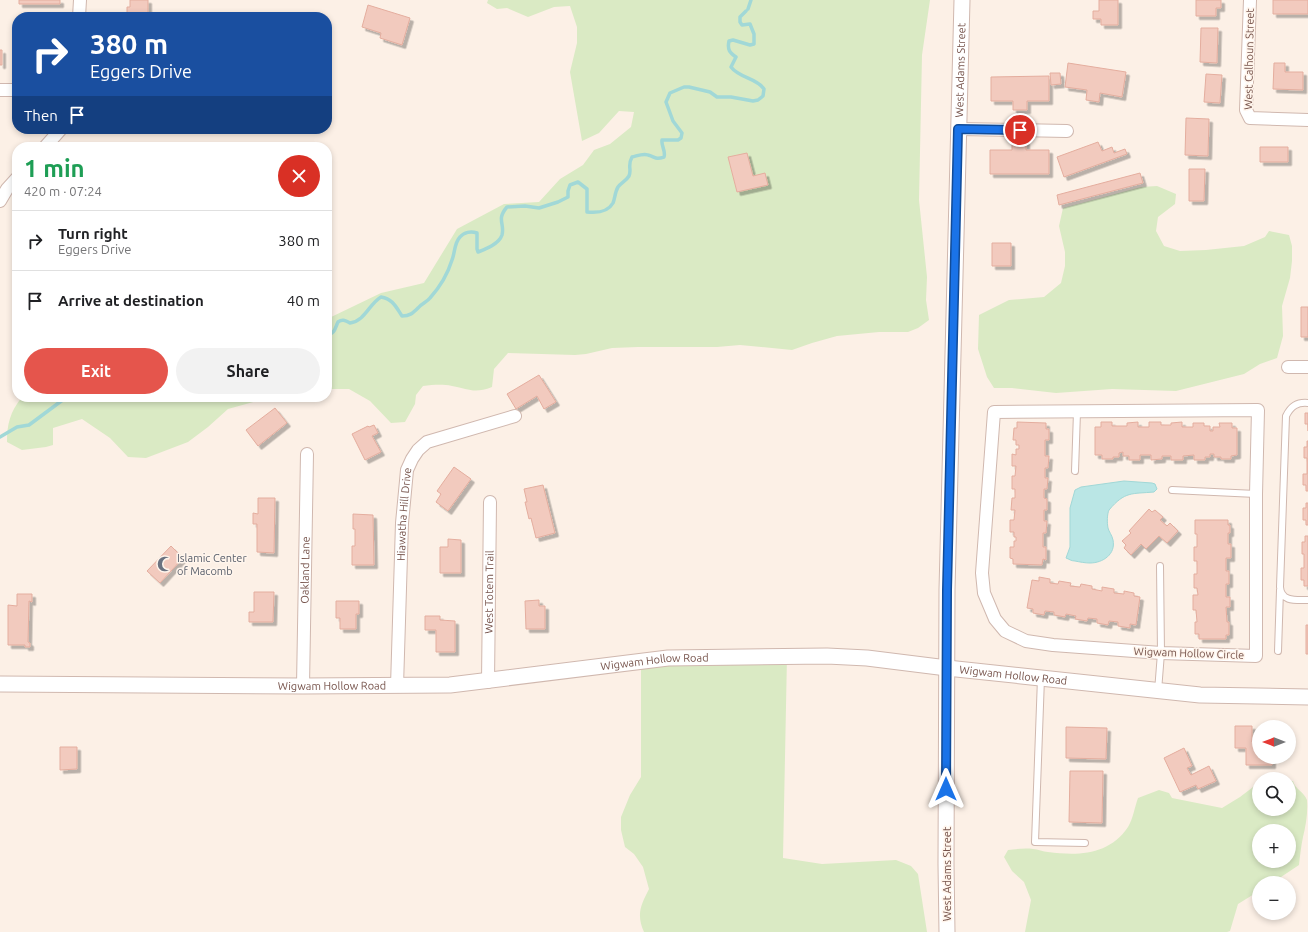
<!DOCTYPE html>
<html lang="en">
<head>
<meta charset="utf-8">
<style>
  :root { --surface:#fff; --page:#f2f2f2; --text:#202124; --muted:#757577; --line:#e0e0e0; --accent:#e5554c }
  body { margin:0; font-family:Ubuntu,sans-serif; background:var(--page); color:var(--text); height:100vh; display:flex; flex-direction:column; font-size:15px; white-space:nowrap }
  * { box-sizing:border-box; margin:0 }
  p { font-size:13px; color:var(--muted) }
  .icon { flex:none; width:22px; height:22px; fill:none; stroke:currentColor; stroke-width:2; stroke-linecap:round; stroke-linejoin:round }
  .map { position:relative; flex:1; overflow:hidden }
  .panel { position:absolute; left:12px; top:142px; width:320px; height:260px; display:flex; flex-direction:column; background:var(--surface); border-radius:16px; box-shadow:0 2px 6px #0003 }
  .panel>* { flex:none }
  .top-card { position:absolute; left:12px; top:12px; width:320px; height:122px; border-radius:16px; box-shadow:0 2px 6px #0003; background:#1a4fa0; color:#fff; overflow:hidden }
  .needle { width:26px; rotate:270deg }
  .buttons { position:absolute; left:1252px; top:720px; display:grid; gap:8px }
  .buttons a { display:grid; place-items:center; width:44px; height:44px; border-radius:50%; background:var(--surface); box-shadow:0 2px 6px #0003; font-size:20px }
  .pin { position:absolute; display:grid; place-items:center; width:34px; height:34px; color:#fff; margin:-17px; border:2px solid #fff; border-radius:50%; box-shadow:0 1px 4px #0007 }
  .me { position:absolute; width:44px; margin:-22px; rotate:0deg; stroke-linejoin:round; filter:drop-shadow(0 0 3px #0008) }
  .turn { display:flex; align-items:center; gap:14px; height:84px; padding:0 12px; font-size:18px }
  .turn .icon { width:52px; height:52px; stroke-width:2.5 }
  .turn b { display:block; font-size:28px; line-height:34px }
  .then { display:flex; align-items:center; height:38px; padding:0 12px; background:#0003; gap:8px; font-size:15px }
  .round { display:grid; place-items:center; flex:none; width:42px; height:42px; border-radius:21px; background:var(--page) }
  .overview { display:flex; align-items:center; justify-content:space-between; height:68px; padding:0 12px }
  h1 { font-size:24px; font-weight:700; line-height:30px; color:#1e9e55 }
  .button { display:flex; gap:8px; margin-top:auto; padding:8px 12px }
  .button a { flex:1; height:46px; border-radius:24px; background:var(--accent); color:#fff; font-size:16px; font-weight:700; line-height:46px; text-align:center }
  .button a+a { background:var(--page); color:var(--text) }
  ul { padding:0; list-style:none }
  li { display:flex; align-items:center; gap:12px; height:60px; padding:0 12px; border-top:1px solid var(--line) }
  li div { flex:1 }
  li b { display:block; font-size:15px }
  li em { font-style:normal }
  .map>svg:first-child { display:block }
  .green { fill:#daeac4; fill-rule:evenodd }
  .water { fill:#bae6e5; stroke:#a1d8d7 }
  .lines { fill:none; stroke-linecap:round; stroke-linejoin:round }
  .stream { stroke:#a1d8d7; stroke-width:3.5 }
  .building { fill:#f2cabe; stroke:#e4ad9e; filter:url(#shadow) }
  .service-casing { stroke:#d0b8af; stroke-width:8 }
  .minor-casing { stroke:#d0b8af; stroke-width:14 }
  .tertiary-casing { stroke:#d0b8af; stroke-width:17 }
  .service { stroke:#fff; stroke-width:6 }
  .minor { stroke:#fff; stroke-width:12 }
  .tertiary { stroke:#fff; stroke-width:15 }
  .route-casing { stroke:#114b97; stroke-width:10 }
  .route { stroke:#1a73e8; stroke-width:7 }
  .labels { text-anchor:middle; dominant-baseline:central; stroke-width:3; stroke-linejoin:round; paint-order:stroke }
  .street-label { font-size:11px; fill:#76534b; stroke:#fff5ec }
  .worship-label { font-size:11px; fill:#5b616d; stroke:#fff5ec; text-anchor:start }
</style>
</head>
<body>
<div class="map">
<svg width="1308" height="932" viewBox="0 0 1308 932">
  <defs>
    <filter id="shadow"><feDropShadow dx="3.5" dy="3.5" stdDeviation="0" flood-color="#0004"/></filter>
  </defs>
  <rect width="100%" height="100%" fill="#fcf0e6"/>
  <path class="green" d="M488 0H930L922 55 919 200 927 277 926 300 929 320 918 328 908 332H879L837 336 812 343 792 350 740 345 717 347H638L612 348 586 354 575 355 508 353 494 369 492 387C474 394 469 389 452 386 442 384 433 385 423 386L416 395 415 404 405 422 391 423 370 401 349 389H327V319L381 293 424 283 457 229 504 204 539 202 560 179 583 165 594 150 610 144 631 127 634 112 619 111 599 133 582 141 570 72 577 43V27L570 6 554 7 528 17 507 8 497 9 487 3Z
    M1157 186 1176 194 1175 204 1158 217 1156 231 1164 246 1180 251 1206 250 1244 246 1265 237 1269 231 1289 235 1292 246V261L1290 278 1282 306 1283 336 1277 358 1260 364 1244 374 1176 391 1112 389 1056 393 1012 388H994L987 377 978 349 979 315 1009 300 1044 297 1061 283 1065 266V252L1059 226 1063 208 1141 187Z
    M22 397H272L228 409 208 427 188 442 146 458 128 457 110 438 82 419 53 428V445L46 447 22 450 7 442C7 424 10 412 22 397Z
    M787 656 783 858 822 864 896 860 911 866 918 874 927 932H644C636 914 641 905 649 889L643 867 634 854 625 847 621 830V817L630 795 641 777V662Z
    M1289 781H1293C1295 789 1304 792 1307 800 1308 812 1306 825 1303 837 1301 846 1300 856 1299 865L1272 883H1259V891L1238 904 1230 931 1227 932H1025L1031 900 1024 882 1012 871 1004 857 1008 850C1016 849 1025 848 1033 849 1038 849 1043 852 1048 852 1079 856 1109 855 1128 827 1133 819 1135 806 1138 798L1159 790 1169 793 1172 798 1222 808 1240 797 1257 784H1259V809H1289ZM1259 831H1289V861H1259Z"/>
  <path class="water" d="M1124 481 1152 483 1155 484 1157 489 1154 492C1132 494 1125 491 1109 510 1107 514 1107 523 1108 528 1109 532 1112 535 1113 540 1116 554 1103 563 1090 563 1085 563 1080 562 1075 561 1071 561 1069 559 1066 558L1070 547V508L1075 490 1081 487Z"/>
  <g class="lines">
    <path class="stream" d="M748 9 751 0
      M327 335C335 334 335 328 338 322 342 319 345 320 350 323 365 321 369 304 381 297 393 299 396 307 402 316 410 316 413 313 418 308 421 304 427 302 430 298 439 288 448 273 452 260 455 253 454 243 460 237 464 232 471 231 477 233V249L478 252C486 249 499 244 502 235 505 223 496 220 507 207L525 206 539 208 558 202 568 197V191L570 185 578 182 587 189V212C596 213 608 212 613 203 615 198 615 192 618 187 621 183 626 181 629 176 632 169 627 166 632 157 637 156 643 153 648 155 656 157 655 160 664 157 666 151 661 146 662 140H678L681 138 682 133 673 121 666 102 670 93 684 87H689L710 92 717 97H731L753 101 758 100 763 96 764 89C757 78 739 78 731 67L736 57C730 53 727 50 729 41L733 40 750 45 754 44V34L750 24 742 25 740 22V17L746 11
      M0 437 17 427 29 425 64 399 73 397"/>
  </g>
  <path class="building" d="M19 0H60V4H19Z
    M130 0H148V17H127V7H130Z
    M1099 0H1118V25H1101V19H1093V11H1099Z
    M1196 0H1221V8H1216V16H1196Z
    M1273 0H1308V14H1273Z
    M368 5 410 18 402 45 380 38 381 33 362 27Z
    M1201 28H1218L1217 63 1200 62Z
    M0 50H2V65H0Z
    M1068 63 1126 72 1122 97 1100 93 1099 102 1086 100 1087 90 1065 87Z
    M1274 63H1285V72H1303V90L1273 89Z
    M1050 73H1060L1061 84 1051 85Z
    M1206 74 1222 75 1220 103 1204 102Z
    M1049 76V101H1027V110H1013V101H991V77Z
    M1186 118 1209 119 1208 156 1185 155Z
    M1012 141H1026V150H1049V174H990V150H1012Z
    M1098 142 1102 151 1112 147 1114 153 1125 149 1127 154 1064 177 1057 157Z
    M1260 147H1288V162H1260Z
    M747 153 753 176 765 173 768 185 737 192 728 157Z
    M1189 169H1205L1204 201H1189Z
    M1140 173 1143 183 1059 205 1057 195Z
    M992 243H1011V266H992Z
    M1301 307H1308V337H1301Z
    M539 375 556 402 544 409 537 396 516 409 507 394Z
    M275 408 287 423 258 446 246 430Z
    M1305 413H1308V431V424H1305Z
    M1017 422 1046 423V429H1049V440H1045V456H1049L1048 468H1045V478H1048L1047 489H1044V498L1047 499V510H1044V521H1047L1046 533H1043V547H1046V560L1043 559 1042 565 1013 564V559L1010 558V547H1014V541H1016V537H1014V532H1010V520H1014L1015 510H1011L1012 498H1015V489H1012V476H1015L1016 466H1012V454L1016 455V449H1019V445H1016V440H1013L1014 428H1017Z
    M1101 422H1112V426H1127V423L1138 422V427H1149V422H1161V425H1171V423L1182 422V427H1193V423H1204V426H1210V431H1213V427H1220L1219 423H1232V428H1237V455L1231 456V459H1221V457H1214V454H1210V457H1205V460H1194V455L1183 456V460H1171V456H1162V459L1151 460V455H1140V460H1129V456H1123V452L1119 453V457H1113V459H1102V455H1095V427H1101Z
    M374 425 378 433 372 436 381 452 365 460 352 434 368 426 369 427Z
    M1307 441H1308V491H1306V485H1303V474H1307V458H1304V447H1307Z
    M454 467 471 479 448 511 436 502 441 494 437 491Z
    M543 485 555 533 536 538 531 518 529 519 525 502H527L524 489Z
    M258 498H275L274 553 257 552V524H253V513L258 514Z
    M1306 503H1308V525H1306V520H1303V508H1306Z
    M1149 509 1152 512 1155 510 1163 517 1160 520 1167 526 1170 523 1178 531 1167 543 1159 536 1146 549 1141 544 1131 555 1124 548 1126 545 1122 541 1131 533 1129 531Z
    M353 514 373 515 374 565H352V546H355V529H353Z
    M1195 520H1228V525H1230V533H1228V544H1231V558H1226V571H1229V584H1226V597H1230V607H1226L1227 622H1229V635H1226V639H1199V634H1195V622H1197L1196 610H1193V595H1198L1197 588H1194V574H1197V561H1194V547H1197V534H1195Z
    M1305 536H1308V586H1304V580H1301V568H1304V554H1302V542H1305Z
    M448 539 461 540V573H440V547H448Z
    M171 546 183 558 160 583 147 571Z
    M1039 577 1050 579V583L1058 584 1059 581 1071 583 1070 586 1080 587 1081 584 1092 586V589L1102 591V587L1114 589V593L1124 594V591L1134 593V596L1140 597 1136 625 1130 624V628L1118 626V622L1109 621 1108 625 1097 623V619L1088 618 1087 621 1075 619 1076 616 1066 614 1065 617 1054 615V612L1045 611 1044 615 1033 613V609L1027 608 1032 580 1039 581Z
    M254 592H274L273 622H249V612H254Z
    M17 594H32V602L29 601 28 642 30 643V647H25V645H8V605L17 606Z
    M539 600V606H545V629H526L525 601Z
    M336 601H359V614H356V629H340V618H336Z
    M425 616H440V620L455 621V652H436V630H425Z
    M1306 625H1308V654H1306Z
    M1235 726H1252V742H1255V746H1259V757H1272V765H1246V748H1235Z
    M1066 727 1107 728 1106 759 1066 758Z
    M60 747H77V769L60 770Z
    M1184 748 1192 766 1187 768 1191 775 1209 766 1216 781 1198 789 1196 785 1180 792 1164 758Z
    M1070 771H1103L1102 823 1069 822Z"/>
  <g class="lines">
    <defs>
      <path id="service" d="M1308 403C1297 402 1291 406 1286 416L1280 587C1281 602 1296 600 1308 600
        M1075 471 1077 412
        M1172 490 1256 494
        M1278 651 1280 590
        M1041 678 1035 842 1085 843
        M1158 691 1161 653 1160 566"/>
      <g id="minor">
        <path d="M1250 0 1246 110 1250 118 1308 120"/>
        <path d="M79 17 80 0"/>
        <path d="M0 90H17"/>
        <path d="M958 129 1067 131"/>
        <path d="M45 147 61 129"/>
        <path d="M0 201 7 189 17 178"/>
        <path d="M1288 367H1308"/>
        <path d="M1258 410 1256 494V656L1161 653 1053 645 1026 641 1005 631 995 619 984 593 982 573 994 412Z"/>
        <path id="s1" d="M488 682 490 502"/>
        <path id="s2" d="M303 686 307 454"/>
        <path id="s3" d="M397 686 402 523 406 481 407 470 412 459 418 450 427 442 515 416"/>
      </g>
      <g id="tertiary">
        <path id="s4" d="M0 684 303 686 450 685 668 658 827 656 867 658 947 668 1200 695 1308 697"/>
        <path id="s5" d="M947 932 946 864 947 590 962 0"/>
      </g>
    </defs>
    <use href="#service" class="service-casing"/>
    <use href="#minor" class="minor-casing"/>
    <use href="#tertiary" class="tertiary-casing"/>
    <use href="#service" class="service"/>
    <use href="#minor" class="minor"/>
    <use href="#tertiary" class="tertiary"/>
  </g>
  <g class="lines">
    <defs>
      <path id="route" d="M946 789 947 590 958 129 1020 130"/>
    </defs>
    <use href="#route" class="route-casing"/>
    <use href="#route" class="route"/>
  </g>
  <defs>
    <symbol id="mosque-bare" viewBox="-9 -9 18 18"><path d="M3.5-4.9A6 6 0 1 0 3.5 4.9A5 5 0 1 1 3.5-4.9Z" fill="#6b7280" stroke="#fff5ec" stroke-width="2.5" paint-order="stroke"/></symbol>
  </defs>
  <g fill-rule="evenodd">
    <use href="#mosque-bare" x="154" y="553" width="22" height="22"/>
  </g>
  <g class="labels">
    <g class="street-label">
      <text transform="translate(1249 59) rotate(-89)">West Calhoun Street</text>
      <text stroke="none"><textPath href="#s5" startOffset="862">West Adams Street</textPath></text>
      <text stroke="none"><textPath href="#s3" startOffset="172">Hiawatha Hill Drive</textPath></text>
      <text stroke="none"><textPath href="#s2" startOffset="116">Oakland Lane</textPath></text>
      <text stroke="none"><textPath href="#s1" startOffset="90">West Totem Trail</textPath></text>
      <text transform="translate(1189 653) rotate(2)">Wigwam Hollow Circle</text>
      <text stroke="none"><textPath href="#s4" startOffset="656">Wigwam Hollow Road</textPath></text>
      <text stroke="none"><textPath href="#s4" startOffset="1016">Wigwam Hollow Road</textPath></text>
      <text stroke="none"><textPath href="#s4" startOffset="332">Wigwam Hollow Road</textPath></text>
      <text transform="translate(947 874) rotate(-90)">West Adams Street</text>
    </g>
    <g class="worship-label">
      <text x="177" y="558">Islamic Center<tspan x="177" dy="13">of Macomb</tspan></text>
    </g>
  </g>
</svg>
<div class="buttons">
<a><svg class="needle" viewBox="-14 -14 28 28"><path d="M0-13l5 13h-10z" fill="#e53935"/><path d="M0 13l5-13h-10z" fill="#757577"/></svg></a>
<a><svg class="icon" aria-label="search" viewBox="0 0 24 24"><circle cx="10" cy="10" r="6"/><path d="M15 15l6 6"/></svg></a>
<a>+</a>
<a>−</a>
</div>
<div class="pin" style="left:1020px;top:130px;background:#d93025"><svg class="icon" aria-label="arrive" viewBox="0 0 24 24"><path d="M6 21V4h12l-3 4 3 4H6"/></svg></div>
<svg class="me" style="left:946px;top:789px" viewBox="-20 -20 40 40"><path d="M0-17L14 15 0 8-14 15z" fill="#1a73e8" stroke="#fff" stroke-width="4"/></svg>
<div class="top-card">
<div class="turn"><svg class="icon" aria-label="right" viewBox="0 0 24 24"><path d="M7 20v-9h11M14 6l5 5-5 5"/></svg><div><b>380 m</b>Eggers Drive</div></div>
<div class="then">Then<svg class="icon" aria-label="arrive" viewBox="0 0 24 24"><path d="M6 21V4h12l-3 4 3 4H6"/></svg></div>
</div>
<section class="panel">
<div class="overview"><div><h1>1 min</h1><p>420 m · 07:24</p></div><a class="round" style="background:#d93025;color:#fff"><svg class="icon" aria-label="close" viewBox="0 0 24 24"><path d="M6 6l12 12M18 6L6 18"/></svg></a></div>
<ul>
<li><svg class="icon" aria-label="right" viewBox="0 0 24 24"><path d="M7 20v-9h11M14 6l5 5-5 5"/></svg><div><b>Turn right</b><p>Eggers Drive</p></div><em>380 m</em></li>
<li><svg class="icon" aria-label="arrive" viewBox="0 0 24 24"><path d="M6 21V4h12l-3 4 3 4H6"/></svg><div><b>Arrive at destination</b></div><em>40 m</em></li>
</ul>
<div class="button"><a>Exit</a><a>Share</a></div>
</section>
</div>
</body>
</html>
